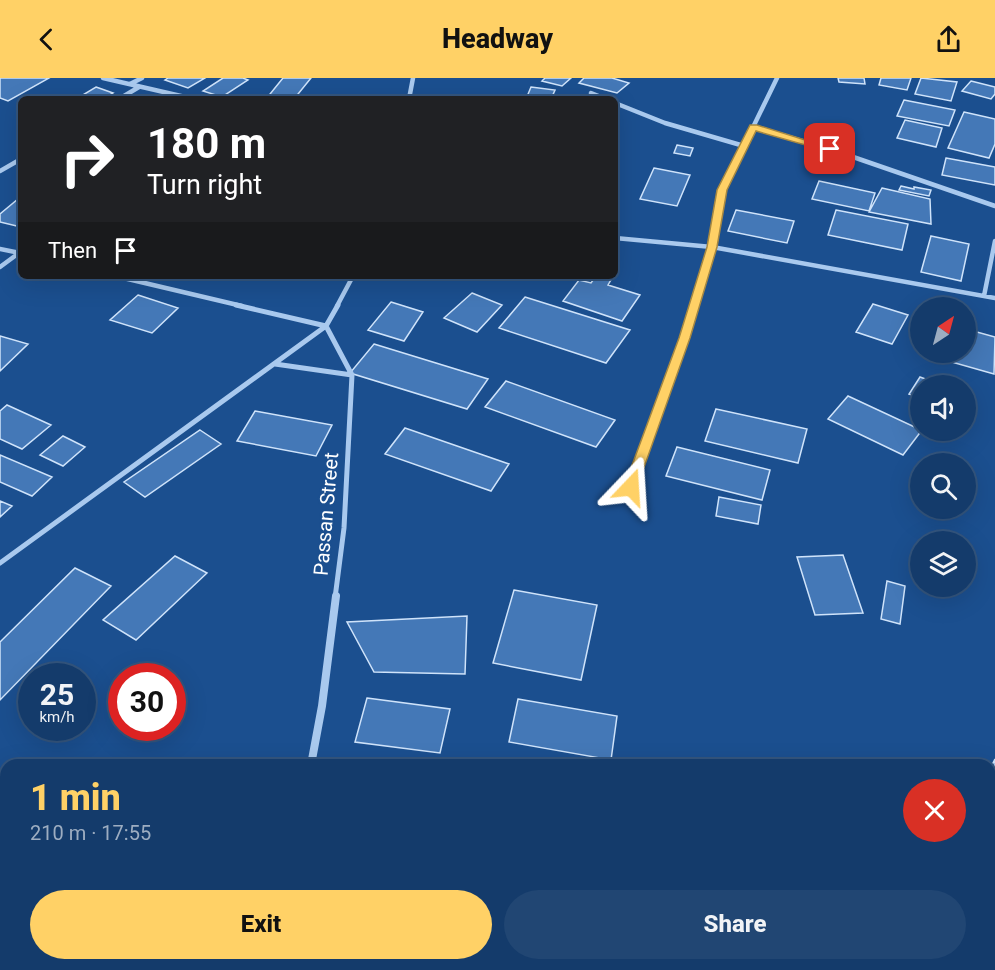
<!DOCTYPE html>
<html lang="en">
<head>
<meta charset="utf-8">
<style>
  :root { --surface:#143b6b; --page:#214673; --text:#f1f3f6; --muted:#9dadc1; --line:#33557e; --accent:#ffd166 }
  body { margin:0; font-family:Roboto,sans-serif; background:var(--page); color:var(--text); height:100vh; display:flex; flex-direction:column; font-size:22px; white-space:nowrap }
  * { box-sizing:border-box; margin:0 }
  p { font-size:20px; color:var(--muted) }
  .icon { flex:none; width:33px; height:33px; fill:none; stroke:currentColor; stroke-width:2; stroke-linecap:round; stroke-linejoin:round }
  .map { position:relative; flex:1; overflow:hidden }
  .side { position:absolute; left:0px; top:681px; width:996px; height:212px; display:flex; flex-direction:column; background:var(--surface); border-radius:18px 18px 0 0; box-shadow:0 6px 24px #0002,0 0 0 2px var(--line) }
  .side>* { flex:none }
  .banner { position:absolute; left:18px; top:18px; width:600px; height:183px; border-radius:9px; box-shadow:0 6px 24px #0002,0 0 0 2px var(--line); background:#202124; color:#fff; overflow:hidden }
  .needle { width:39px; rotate:36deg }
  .tools { position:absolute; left:910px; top:219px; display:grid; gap:12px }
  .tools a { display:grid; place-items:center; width:66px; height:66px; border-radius:50%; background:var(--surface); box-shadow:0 6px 24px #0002,0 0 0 2px var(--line); font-size:30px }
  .speed { position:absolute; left:18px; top:585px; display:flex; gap:12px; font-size:30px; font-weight:700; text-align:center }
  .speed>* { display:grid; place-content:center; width:78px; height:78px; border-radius:50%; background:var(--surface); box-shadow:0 6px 24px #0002,0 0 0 2px var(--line); line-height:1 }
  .speed small { font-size:15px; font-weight:400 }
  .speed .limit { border:9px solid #d22; background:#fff; color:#111 }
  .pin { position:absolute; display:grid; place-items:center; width:51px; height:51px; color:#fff; margin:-26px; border-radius:12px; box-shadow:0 3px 9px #0006 }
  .me { position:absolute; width:66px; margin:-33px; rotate:20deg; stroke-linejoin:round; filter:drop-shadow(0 0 4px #0008) }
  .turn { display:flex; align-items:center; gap:21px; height:126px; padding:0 30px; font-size:27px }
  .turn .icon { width:78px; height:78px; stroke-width:2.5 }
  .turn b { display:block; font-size:42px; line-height:51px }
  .then { display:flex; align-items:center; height:57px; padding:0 30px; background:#0003; gap:12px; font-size:22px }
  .round { display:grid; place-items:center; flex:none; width:63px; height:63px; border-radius:32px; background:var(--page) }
  .overview { display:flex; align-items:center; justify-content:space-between; height:102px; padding:0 30px }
  h1 { font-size:36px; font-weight:800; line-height:45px; color:var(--accent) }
  .cta { display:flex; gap:12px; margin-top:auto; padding:12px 30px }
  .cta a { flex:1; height:69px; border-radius:36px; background:var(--accent); color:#111; font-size:24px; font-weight:800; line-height:69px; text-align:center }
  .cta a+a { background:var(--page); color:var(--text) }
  header { display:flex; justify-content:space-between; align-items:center; height:78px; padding:0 30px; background:var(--accent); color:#111; font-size:27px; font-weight:800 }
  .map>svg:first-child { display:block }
  .building { fill:#4478b7; stroke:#cfe3fa; stroke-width:1.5 }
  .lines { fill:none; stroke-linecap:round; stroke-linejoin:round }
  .street-far2 { stroke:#a9c9ee; stroke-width:4.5 }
  .street-far1 { stroke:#a9c9ee; stroke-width:5 }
  .street { stroke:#a9c9ee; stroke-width:8 }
  .route { fill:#ffd166; stroke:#a68842; stroke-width:1.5 }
  .labels { text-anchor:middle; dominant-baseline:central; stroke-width:4.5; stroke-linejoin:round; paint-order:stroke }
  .street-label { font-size:20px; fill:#fff; stroke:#1b4f8f }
</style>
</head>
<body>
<header><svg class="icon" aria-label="back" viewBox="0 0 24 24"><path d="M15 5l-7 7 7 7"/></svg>Headway<svg class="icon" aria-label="share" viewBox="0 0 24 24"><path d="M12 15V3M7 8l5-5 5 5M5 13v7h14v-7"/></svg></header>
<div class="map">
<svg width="995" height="892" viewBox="0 0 995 892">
  <rect width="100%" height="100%" fill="#1b4f8f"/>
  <path class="building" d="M0 0H49L8 23 0 20Z
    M168 0H205L188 10 165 2Z
    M223 0H243L248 2 222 19 203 13Z
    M283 0H311L294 21H266Z
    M545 0H571L562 8 542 3Z
    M584 0H612L629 5 617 15 579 5Z
    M838 0H864L865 6 839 4Z
    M881 0H911L907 12 879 7Z
    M921 0 957 4 951 23 915 16Z
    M971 3 995 9V16L991 21 962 13Z
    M96 9 113 15 103 21H76Z
    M531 9 555 12 551 21H526Z
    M904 22 955 32 949 48 897 38Z
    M964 34 995 41V66L989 80 948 70Z
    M905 42 942 50 936 69 897 60Z
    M677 67 693 70 690 78 674 75Z
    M946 80 995 89V107L942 97Z
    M654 90 690 97 677 128 640 121Z
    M819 103 875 115 869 133 812 121Z
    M901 108 914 111V109L931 112 929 118 899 112Z
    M882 110 930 121 931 146 869 134Z
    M18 121H21V149L0 144V136Z
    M736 132 794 143 787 165 728 153Z
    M836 132 908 146 902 172 828 157Z
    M931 158 969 166 961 203 921 194Z
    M596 198 612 200 608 207 640 217 622 243 563 223 579 202 591 205Z
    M472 215 502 227 477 254 444 240Z
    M138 217 178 230 152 255 110 242Z
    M525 219 630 252 606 285 499 250Z
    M391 224 423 234 404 263 368 252Z
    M873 226 908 237 892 266 856 254Z
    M966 251 995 259 994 296 927 277 928 274H966Z
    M0 258 28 266 0 293Z
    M374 266 488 301 467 331 350 295Z
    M920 299 944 308H921V320L909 316Z
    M506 303 615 342 596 369 485 329Z
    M848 318 921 352H922L903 377 828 341Z
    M7 327 51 347 22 371 0 361V333Z
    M716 331 807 351 798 385 705 363Z
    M255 333 332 347 316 378 237 363Z
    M405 350 509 386 491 413 385 376Z
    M200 352 221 366 145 419 124 404Z
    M63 358 85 369 63 388 40 377Z
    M677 369 770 392 762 422 666 398Z
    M0 377 52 399 32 418 0 404Z
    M719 419 761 427 758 446 716 438Z
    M0 423 12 428 0 439Z
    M843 477 863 535 815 537 797 479Z
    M175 478 207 495 136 562 103 542Z
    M75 490 111 508 0 622V564Z
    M887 503 905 508 900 546 881 541Z
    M514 512 597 527 581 602 493 585Z
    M467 538 465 596 374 594 347 544Z
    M367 620 450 631 440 675 355 664Z
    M518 621 617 638 611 682 509 664Z
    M995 681V717L990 714V691Z
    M138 886H173L170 892H135Z
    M291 886H455L467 890 309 892Z
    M521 886H570L569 892H519Z
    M596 886H646L644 892H595Z"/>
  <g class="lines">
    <path class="street-far2" d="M103 0 194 21
      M130 6 142 0
      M591 15 606 21
      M119 21 139 9
      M409 21 413 0
      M615 25 665 45 744 68
      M754 49 830 71 995 128
      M0 93 21 81
      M615 160 712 169 995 220
      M0 171 20 175
      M0 189 19 175
      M115 198 242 228
      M984 218 995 163
      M337 228 353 198
      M694 228 712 169 722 113 777 0"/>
    <path class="street-far1" d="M275 286 352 297
      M631 409 695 227
      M0 485 326 248 236 227
      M335 520 344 450 352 297 326 248 338 227"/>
    <path class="street" d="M311 687 322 628 336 518
      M271 892 272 886"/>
  </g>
  <path class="route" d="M750 47H757L834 71 830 74 756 53 727 112 717 169 690 260 637 409 635 412H626L624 409 679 260 707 169 717 112Z"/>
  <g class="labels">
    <g class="street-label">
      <text transform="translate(326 436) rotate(-85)">Passan Street</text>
    </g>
  </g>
</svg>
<div class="tools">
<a><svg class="needle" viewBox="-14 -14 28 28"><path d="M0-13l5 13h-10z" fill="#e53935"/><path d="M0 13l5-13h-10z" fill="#9dadc1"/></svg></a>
<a><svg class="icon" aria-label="sound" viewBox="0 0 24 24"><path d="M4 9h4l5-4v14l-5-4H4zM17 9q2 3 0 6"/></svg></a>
<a><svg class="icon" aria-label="search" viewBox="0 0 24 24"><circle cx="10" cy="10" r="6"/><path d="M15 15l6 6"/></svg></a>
<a><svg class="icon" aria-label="layers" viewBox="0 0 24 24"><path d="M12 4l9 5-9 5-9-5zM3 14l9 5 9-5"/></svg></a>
</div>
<div class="speed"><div>25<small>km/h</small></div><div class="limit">30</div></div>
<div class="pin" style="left:830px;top:71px;background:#d93025"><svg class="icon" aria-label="arrive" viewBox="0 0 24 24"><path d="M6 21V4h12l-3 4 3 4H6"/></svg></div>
<svg class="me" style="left:631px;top:409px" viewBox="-20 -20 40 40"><path d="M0-17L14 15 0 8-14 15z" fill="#ffd166" stroke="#fff" stroke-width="4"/></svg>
<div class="banner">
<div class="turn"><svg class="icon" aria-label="right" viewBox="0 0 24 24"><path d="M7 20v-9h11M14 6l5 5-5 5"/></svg><div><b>180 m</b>Turn right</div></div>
<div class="then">Then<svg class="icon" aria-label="arrive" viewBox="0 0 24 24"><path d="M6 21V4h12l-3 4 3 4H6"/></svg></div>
</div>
<section class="side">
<div class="overview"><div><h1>1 min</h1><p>210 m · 17:55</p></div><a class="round" style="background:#d93025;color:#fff"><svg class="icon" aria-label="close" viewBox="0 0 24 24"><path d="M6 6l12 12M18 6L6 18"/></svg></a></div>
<div class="cta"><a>Exit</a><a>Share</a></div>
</section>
</div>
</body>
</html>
